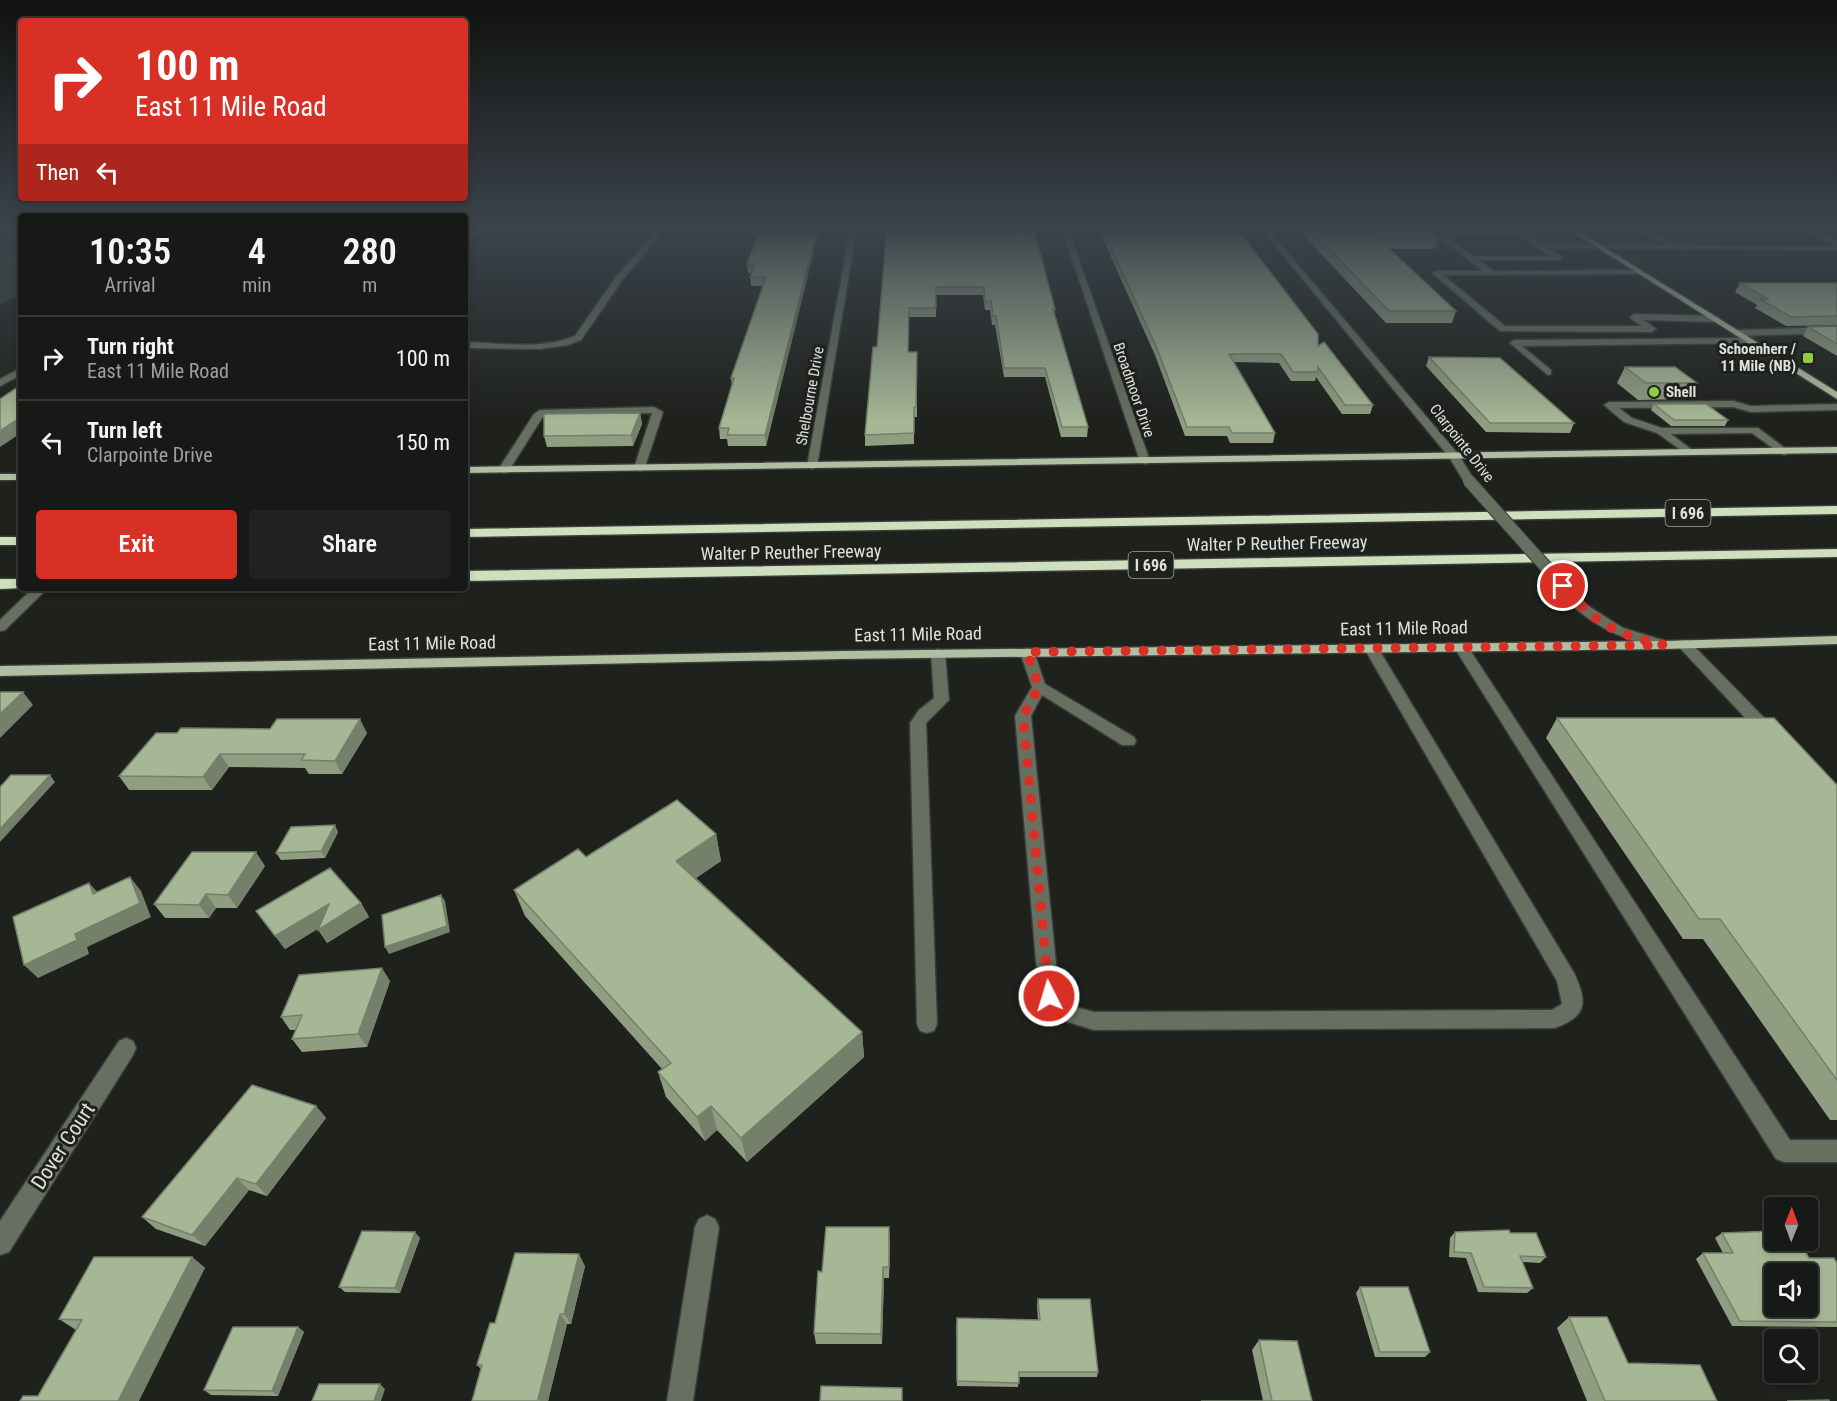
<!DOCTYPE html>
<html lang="en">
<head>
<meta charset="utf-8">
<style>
  :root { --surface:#161915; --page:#1f221e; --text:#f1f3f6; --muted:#9ea0a0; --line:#353834; --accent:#d93025 }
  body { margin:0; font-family:"Roboto Condensed",sans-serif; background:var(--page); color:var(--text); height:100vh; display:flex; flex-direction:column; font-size:22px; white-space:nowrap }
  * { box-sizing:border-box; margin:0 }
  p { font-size:20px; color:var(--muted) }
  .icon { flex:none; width:33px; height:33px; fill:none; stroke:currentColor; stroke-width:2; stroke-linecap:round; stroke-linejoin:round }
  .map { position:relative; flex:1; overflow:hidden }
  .sheet { position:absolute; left:18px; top:213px; width:450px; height:378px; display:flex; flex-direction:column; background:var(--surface); border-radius:6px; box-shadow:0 3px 9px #0003,0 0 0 2px var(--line) }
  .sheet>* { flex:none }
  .top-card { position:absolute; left:18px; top:18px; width:450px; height:183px; border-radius:6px; box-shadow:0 3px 9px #0003,0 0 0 2px var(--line); background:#d93025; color:#fff; overflow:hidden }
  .needle { width:39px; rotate:1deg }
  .buttons { position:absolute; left:1764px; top:1197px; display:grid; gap:12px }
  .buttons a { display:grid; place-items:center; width:54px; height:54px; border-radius:6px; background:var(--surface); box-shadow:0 3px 9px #0003,0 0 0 2px var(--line); font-size:30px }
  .pin { position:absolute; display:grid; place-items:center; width:51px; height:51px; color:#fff; margin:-26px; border:3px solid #fff; border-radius:50%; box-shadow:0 2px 6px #0007 }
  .me { position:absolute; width:66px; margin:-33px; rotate:355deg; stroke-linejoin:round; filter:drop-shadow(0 0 4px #0008) }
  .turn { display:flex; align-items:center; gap:21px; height:126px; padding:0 18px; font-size:27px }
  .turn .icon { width:78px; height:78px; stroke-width:2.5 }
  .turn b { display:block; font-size:42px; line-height:51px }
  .then { display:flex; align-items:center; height:57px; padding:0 18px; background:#0003; gap:12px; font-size:22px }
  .eta { display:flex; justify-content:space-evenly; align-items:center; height:102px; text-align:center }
  .eta b { font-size:36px; font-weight:600; line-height:42px }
  .cta { display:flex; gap:12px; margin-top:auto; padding:12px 18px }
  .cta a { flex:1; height:69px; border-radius:6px; background:var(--accent); color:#fff; font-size:24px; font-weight:600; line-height:69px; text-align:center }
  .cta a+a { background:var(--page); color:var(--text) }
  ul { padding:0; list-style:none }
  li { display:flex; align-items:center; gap:18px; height:84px; padding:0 18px; border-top:2px solid var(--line) }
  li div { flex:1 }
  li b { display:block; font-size:22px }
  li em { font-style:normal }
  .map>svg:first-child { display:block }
  .green { fill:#353e2d }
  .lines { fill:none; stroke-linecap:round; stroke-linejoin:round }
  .minor-casing { stroke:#393c37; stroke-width:3 }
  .major-casing { stroke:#393c37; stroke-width:3 }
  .highway-casing { stroke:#393c37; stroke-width:3 }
  .minor { fill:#676f61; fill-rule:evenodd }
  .major { fill:#b0bfa2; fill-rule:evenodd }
  .highway { fill:#cddfbc; fill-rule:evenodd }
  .minor-bridge-casing { stroke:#393c37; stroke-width:14; stroke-linecap:butt }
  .minor-bridge { stroke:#676f61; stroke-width:12 }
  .wall { fill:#8f9d81 }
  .shaded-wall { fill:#748069 }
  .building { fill:#a6b796; stroke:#748069; stroke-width:1.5; fill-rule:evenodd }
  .route { stroke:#d93025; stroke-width:10; stroke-dasharray:0 18 }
  .poi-dot { fill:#90cd40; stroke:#1e211c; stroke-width:2 }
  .labels { text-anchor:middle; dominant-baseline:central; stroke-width:6; stroke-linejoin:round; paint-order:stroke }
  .far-poi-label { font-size:15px; font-weight:bold; fill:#dee0dc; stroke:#1e211c; text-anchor:end }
  .far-street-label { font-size:15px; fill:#dee0dc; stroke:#1e211c }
  .shield { fill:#1e211c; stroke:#a4a7a2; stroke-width:1.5 }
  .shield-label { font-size:16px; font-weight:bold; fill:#dee0dc }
  .street-label { font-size:18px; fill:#dee0dc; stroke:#1e211c }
  .near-street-label { font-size:21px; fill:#dee0dc; stroke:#1e211c }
</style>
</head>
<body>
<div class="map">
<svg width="1837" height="1401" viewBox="0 0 1837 1401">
  <rect width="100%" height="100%" fill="#1e211c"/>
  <path class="green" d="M0 226H21V294L0 305Z"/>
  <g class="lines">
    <defs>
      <path id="minor" d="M484 226H491L465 242V237Z
        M661 226H667L621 282 581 340 568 345 540 349 465 348V342C500 343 542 350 575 336L615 278Z
        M851 226H857L817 466 812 469 807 466Z
        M1061 226H1067L1150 461 1149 463 1145 464 1140 461Z
        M1259 226H1265L1458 454 1475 481 1473 483H1465L1449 457Z
        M1633 226H1640L1676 245 1836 246 1795 226H1803L1837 241V250L1548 248 1561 256V260H1479L1493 271 1641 270 1645 272 1641 274 1443 275 1505 326H1642L1631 319 1630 317 1634 314 1716 316 1720 319 1716 322 1644 320 1656 329 1652 332 1500 331 1432 273 1436 271H1483L1437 235 1439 232 1521 231 1542 244 1665 245ZM1519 235 1550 256H1473L1446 236Z
        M1837 327V333L1737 336 1733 333 1737 330Z
        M1750 338 1753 339V343L1522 346 1551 370V374L1548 375 1510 343 1514 340Z
        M21 368V375L0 386V379Z
        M1733 401 1751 406 1837 404V410L1751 412 1733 407 1619 408 1632 418 1662 428H1758L1790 452 1785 455 1781 454 1752 433 1671 434 1692 450 1693 452 1688 455 1657 433 1624 422 1604 405 1609 402Z
        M654 407 663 412 644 470 640 471 634 468 652 413 546 415 542 418 508 472 504 473 498 470 534 414 540 410Z
        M33 588H48L5 630 0 631V620Z
        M1579 600 1623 628 1669 642 1671 645 1664 649C1629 641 1601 631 1574 607L1572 604Z
        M1684 640 1689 641 1776 730 1778 734 1776 738H1764L1679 647 1677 644 1679 641Z
        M1461 643 1468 647 1790 1140H1837V1162H1784L1776 1159 1454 647Z
        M1371 644 1378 648 1574 973C1588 1003 1587 1016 1555 1028L1094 1030 1055 1018 1039 996 1015 716 1032 687 1020 652 1027 648 1034 652 1045 684 1134 737 1136 741 1134 745H1122L1042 695 1031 716 1059 993 1068 1005 1094 1012 1552 1010 1562 1004 1557 981 1364 648Z
        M938 649 945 653 949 700 926 723 937 1024 934 1031 927 1033 920 1031 917 1024 910 723 919 710 934 698 931 653Z
        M126 1038 133 1041 136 1048 133 1055 9 1252 0 1255V1221L119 1041Z
        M707 1215 715 1219 719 1227 693 1401H667L695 1227 699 1219Z"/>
      <path id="major" d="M1563 226H1570L1837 392V399Z
        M1837 447V453L465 473V467Z
        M0 474H21V480H0Z
        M1837 636V644L1664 649 843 659 0 676V666L843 651 1664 641Z"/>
      <path id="highway" d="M1837 506V514L465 537V529Z
        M0 537H21V545H0Z
        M1837 549V557L465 581V571Z
        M0 579H21V588H24L0 589Z"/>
    </defs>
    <use href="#minor" class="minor-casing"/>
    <use href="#major" class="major-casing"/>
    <use href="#highway" class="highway-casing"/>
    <use href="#minor" class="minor"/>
    <use href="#major" class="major"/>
    <use href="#highway" class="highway"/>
    <defs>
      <path id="minor-bridge" d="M1469 481 1579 604"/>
    </defs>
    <use href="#minor-bridge" class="minor-bridge-casing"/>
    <use href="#minor-bridge" class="minor-bridge"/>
  </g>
  <path class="wall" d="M762 226H820L766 446H728L727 439H720L719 428 732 387 731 378 763 286H751L750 277 752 273H748L747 264Z
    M887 226 1055 309V314L1088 427 1087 437H1061L1045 377H1004L995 325H992L990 310H985L983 295H936V317H909L908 352H917V417H914V444L865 446V435L877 347Z
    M1097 226H1235L1318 346 1373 405 1370 414H1342L1316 377 1315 381H1291L1279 363 1234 362 1275 433 1273 443H1230L1227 436H1185L1155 355Z
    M1295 226H1510L1509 229H1427L1438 238 1435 249H1389L1456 311 1452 323H1386Z
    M1740 283H1837V325L1786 326 1755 308 1757 305 1735 292Z
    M1837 326V356L1803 336 1808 327Z
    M1429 357 1574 423 1570 433 1486 432 1426 366Z
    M1625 367 1697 383 1689 399 1638 400 1617 383Z
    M1654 404 1728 420 1725 426H1671L1651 410Z
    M640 413 642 424 633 446 547 447 544 436Z
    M1557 718 1837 785V1120H1830L1703 939H1683L1546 738Z
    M156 733H367L342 774H309L305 768 229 767 212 790H129L119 776Z
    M338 832 325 858 281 860 276 853Z
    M716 834 721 861 696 878 862 1032 864 1057 747 1162 717 1130 705 1141 666 1097 658 1072 662 1069 525 916 514 890 586 857Z
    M265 866 237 908H216L209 918H165L154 904Z
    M361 903 369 917 327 943 319 928 285 949 256 911Z
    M390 981 367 1047 302 1052 292 1039 296 1030H290L281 1017Z
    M316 1106 326 1118 267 1196 249 1190 205 1246 156 1229 142 1217Z
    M1455 1232 1510 1233 1546 1257 1540 1263 1522 1262 1533 1288 1527 1293 1478 1292 1466 1258 1449 1257 1450 1238Z
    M1722 1233 1809 1258 1837 1263V1327L1732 1326 1696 1259 1703 1253H1723L1715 1238Z
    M420 1238 400 1293 345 1292 339 1287Z
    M890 1239 889 1278H884L882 1344H816L814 1333 822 1272Z
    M192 1257 205 1268 38 1396 76 1330 59 1319Z
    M585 1266 571 1324H567L548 1401H472L481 1369 477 1365 495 1323Z
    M1360 1287 1430 1352 1425 1357H1375L1356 1293Z
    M1038 1299 1098 1372 1097 1377H1019L1018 1387 957 1386 956 1324 1038 1320 1037 1305Z
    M1569 1317 1628 1363 1717 1401H1587L1557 1328Z
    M298 1327 304 1332 278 1396 211 1395 204 1390Z
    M1259 1340 1312 1401H1200H1263L1252 1350Z"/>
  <path class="shaded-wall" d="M818 226H820L766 446 765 435Z
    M640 413 642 424 633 446 631 435Z
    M21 417V433L0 447V431Z
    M23 692 33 705 0 738V714Z
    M360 719 367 733 342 774 335 761Z
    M220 754 229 767 212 790 203 777Z
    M50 775 55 782 0 842V829Z
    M335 825 338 832 325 858 321 851Z
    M716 834 721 861 683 887 676 861Z
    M256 852 265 866 237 908 228 895Z
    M130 877 141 891 151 917 87 947 89 954 38 978 24 965 75 934Z
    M89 883 101 896 93 894Z
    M206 894 216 908 209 918 199 905Z
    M441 895 445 901 450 932 389 954 385 947Z
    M361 903 369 917 327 943 318 930Z
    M329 904 337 917 285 949 275 936Z
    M382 968 390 981 367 1047 358 1034Z
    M862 1032 864 1057 747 1162 741 1138Z
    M316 1106 326 1118 267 1196 256 1184Z
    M711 1106 717 1130 705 1141 697 1117Z
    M237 1178 249 1190 205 1246 192 1235Z
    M889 1227 890 1239 889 1278Z
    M415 1232 420 1238 400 1293 395 1288Z
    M579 1254 585 1266 571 1324 564 1314Z
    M192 1257 205 1268 139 1401H118Z
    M883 1267 884 1278 882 1344 881 1334Z
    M560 1314 567 1324 548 1401H539L538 1399Z
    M298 1327 304 1332 278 1396 272 1391Z
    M380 1384 385 1389 381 1401H374Z"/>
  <path class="building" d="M762 226H818L765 435H727L729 428H719L734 378H731L766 277H750L755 264H747Z
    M887 226H1033L1055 309H1053L1088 427H1062L1045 368H1004L996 316H993L991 301H985L984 287H936V308H909L908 352H917L916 407H914V433L865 435 873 347H877Z
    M1101 226H1235L1318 334V346L1324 342 1373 405H1345L1318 367V372H1293L1281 354H1229L1275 433H1232L1229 427H1187L1156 346Z
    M1307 226H1422L1438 238H1378L1456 311H1389Z
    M1740 283H1837V316L1791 317 1760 299H1767Z
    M1837 326V344L1808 327Z
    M1429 357 1500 358 1574 423H1490Z
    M1625 367H1675L1697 383H1646Z
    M21 385V417L0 431V399Z
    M1654 404H1706L1728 420H1674Z
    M640 413 631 435 544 436V414Z
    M0 692H23L0 714Z
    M1557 718H1774L1837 785V1080L1720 919H1699Z
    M277 719H360L335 761 301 760 305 754H220L203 777 119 776 156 733H177L181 728 270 729Z
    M11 775H50L0 829V787Z
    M677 800 716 834 676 861 862 1032 741 1138 711 1106 697 1117 658 1072 671 1063 514 890 578 849 586 857Z
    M335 825 321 851 276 853 291 827Z
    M192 852H256L228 895 206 894 199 905 154 904Z
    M330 868 361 903 318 930 329 904 275 936 256 911Z
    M130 877 140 903 75 934 77 940 24 965 13 917 89 883 93 894Z
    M441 895 447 926 385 947 382 915Z
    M382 968 358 1034 292 1039 302 1015 281 1017 299 975Z
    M252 1085 316 1106 256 1184 237 1178 192 1235 142 1217Z
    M826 1227H889V1267H883L881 1334 814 1333 818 1271 822 1272Z
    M1509 1230 1510 1233H1536L1546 1257 1520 1256 1533 1288 1484 1287 1471 1253 1454 1252 1455 1232Z
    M362 1231 415 1232 395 1288 339 1287Z
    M1774 1231V1240H1799L1809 1258H1834L1837 1263V1322L1740 1321 1703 1253H1733L1722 1233ZM1774 1274H1808V1306H1774Z
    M515 1253 579 1254 564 1314H560L538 1399H541V1401H472L482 1365H477L490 1323H495Z
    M94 1257H192L118 1401H20L23 1396H38L82 1320 59 1319Z
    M1360 1287H1408L1430 1352H1380Z
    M1038 1299H1090L1098 1372H1019V1383L957 1381V1318L1040 1320Z
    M1569 1317H1607L1628 1363 1700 1365 1717 1401H1605Z
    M233 1327H298L272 1391 204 1390Z
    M1259 1340 1297 1341 1312 1401H1201H1272Z
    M319 1384H380L374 1401H312Z
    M821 1386 902 1388V1401H820Z
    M1829 1400V1401H1787Z"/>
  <linearGradient id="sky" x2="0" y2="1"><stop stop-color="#10120f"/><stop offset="0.54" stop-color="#3b434b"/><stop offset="1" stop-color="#3b434b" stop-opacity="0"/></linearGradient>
  <rect width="1837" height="422" fill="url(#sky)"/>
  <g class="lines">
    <path class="route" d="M1049 996 1023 716 1039 687 1027 652 1664 645C1612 633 1598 625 1563 586"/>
  </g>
  <g class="poi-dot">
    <rect x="1802" y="352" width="12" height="12" rx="3"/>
    <circle cx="1654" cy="392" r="6"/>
  </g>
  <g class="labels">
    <g class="far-poi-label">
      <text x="1796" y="349">Schoenherr /<tspan x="1796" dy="17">11 Mile (NB)</tspan></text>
      <text x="1666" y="392" text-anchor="start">Shell</text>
    </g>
    <g class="far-street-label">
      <text transform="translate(1134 390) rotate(71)">Broadmoor Drive</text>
      <text transform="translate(810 396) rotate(-80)">Shelbourne Drive</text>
      <text transform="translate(1462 443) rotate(52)">Clarpointe Drive</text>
    </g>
    <g class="shield">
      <rect x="1665.5" y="500" width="45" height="26" rx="4.5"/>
      <rect x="1128.5" y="552" width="45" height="26" rx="4.5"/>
    </g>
    <g class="shield-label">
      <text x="1688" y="513">I 696</text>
      <text x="1151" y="565">I 696</text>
    </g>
    <g class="street-label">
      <text transform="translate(1277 543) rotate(-1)">Walter P Reuther Freeway</text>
      <text transform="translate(791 552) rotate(-1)">Walter P Reuther Freeway</text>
      <text transform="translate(1404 628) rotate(-1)">East 11 Mile Road</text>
      <text transform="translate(918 634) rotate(-1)">East 11 Mile Road</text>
      <text transform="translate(432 643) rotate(-1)">East 11 Mile Road</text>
    </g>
    <g class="near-street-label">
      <text transform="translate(63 1146) rotate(-57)">Dover Court</text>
    </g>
  </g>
</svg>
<div class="buttons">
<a><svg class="needle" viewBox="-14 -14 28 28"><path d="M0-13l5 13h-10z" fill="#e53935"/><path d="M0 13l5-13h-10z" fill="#9ea0a0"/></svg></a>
<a><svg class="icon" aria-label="sound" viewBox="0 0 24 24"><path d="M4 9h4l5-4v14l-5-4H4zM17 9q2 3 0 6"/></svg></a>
<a><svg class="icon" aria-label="search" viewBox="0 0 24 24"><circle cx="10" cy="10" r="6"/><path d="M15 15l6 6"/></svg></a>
</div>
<div class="pin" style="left:1563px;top:586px;background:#d93025"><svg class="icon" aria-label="arrive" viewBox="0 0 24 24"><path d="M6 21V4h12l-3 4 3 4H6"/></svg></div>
<svg class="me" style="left:1049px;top:996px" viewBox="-20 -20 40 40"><circle r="17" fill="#d93025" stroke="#fff" stroke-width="3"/><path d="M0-11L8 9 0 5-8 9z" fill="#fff"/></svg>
<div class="top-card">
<div class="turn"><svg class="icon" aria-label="right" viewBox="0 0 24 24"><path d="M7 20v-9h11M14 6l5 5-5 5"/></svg><div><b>100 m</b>East 11 Mile Road</div></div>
<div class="then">Then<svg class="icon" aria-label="left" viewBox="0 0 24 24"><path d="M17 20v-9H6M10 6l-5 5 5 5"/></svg></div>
</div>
<section class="sheet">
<div class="eta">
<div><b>10:35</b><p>Arrival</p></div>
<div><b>4</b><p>min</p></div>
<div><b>280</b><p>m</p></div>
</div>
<ul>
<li><svg class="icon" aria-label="right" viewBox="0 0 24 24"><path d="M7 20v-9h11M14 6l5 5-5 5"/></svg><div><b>Turn right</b><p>East 11 Mile Road</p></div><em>100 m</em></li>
<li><svg class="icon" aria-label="left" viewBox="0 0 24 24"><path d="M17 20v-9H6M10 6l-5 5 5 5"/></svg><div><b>Turn left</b><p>Clarpointe Drive</p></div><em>150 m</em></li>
</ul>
<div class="cta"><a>Exit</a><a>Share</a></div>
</section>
</div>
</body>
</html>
